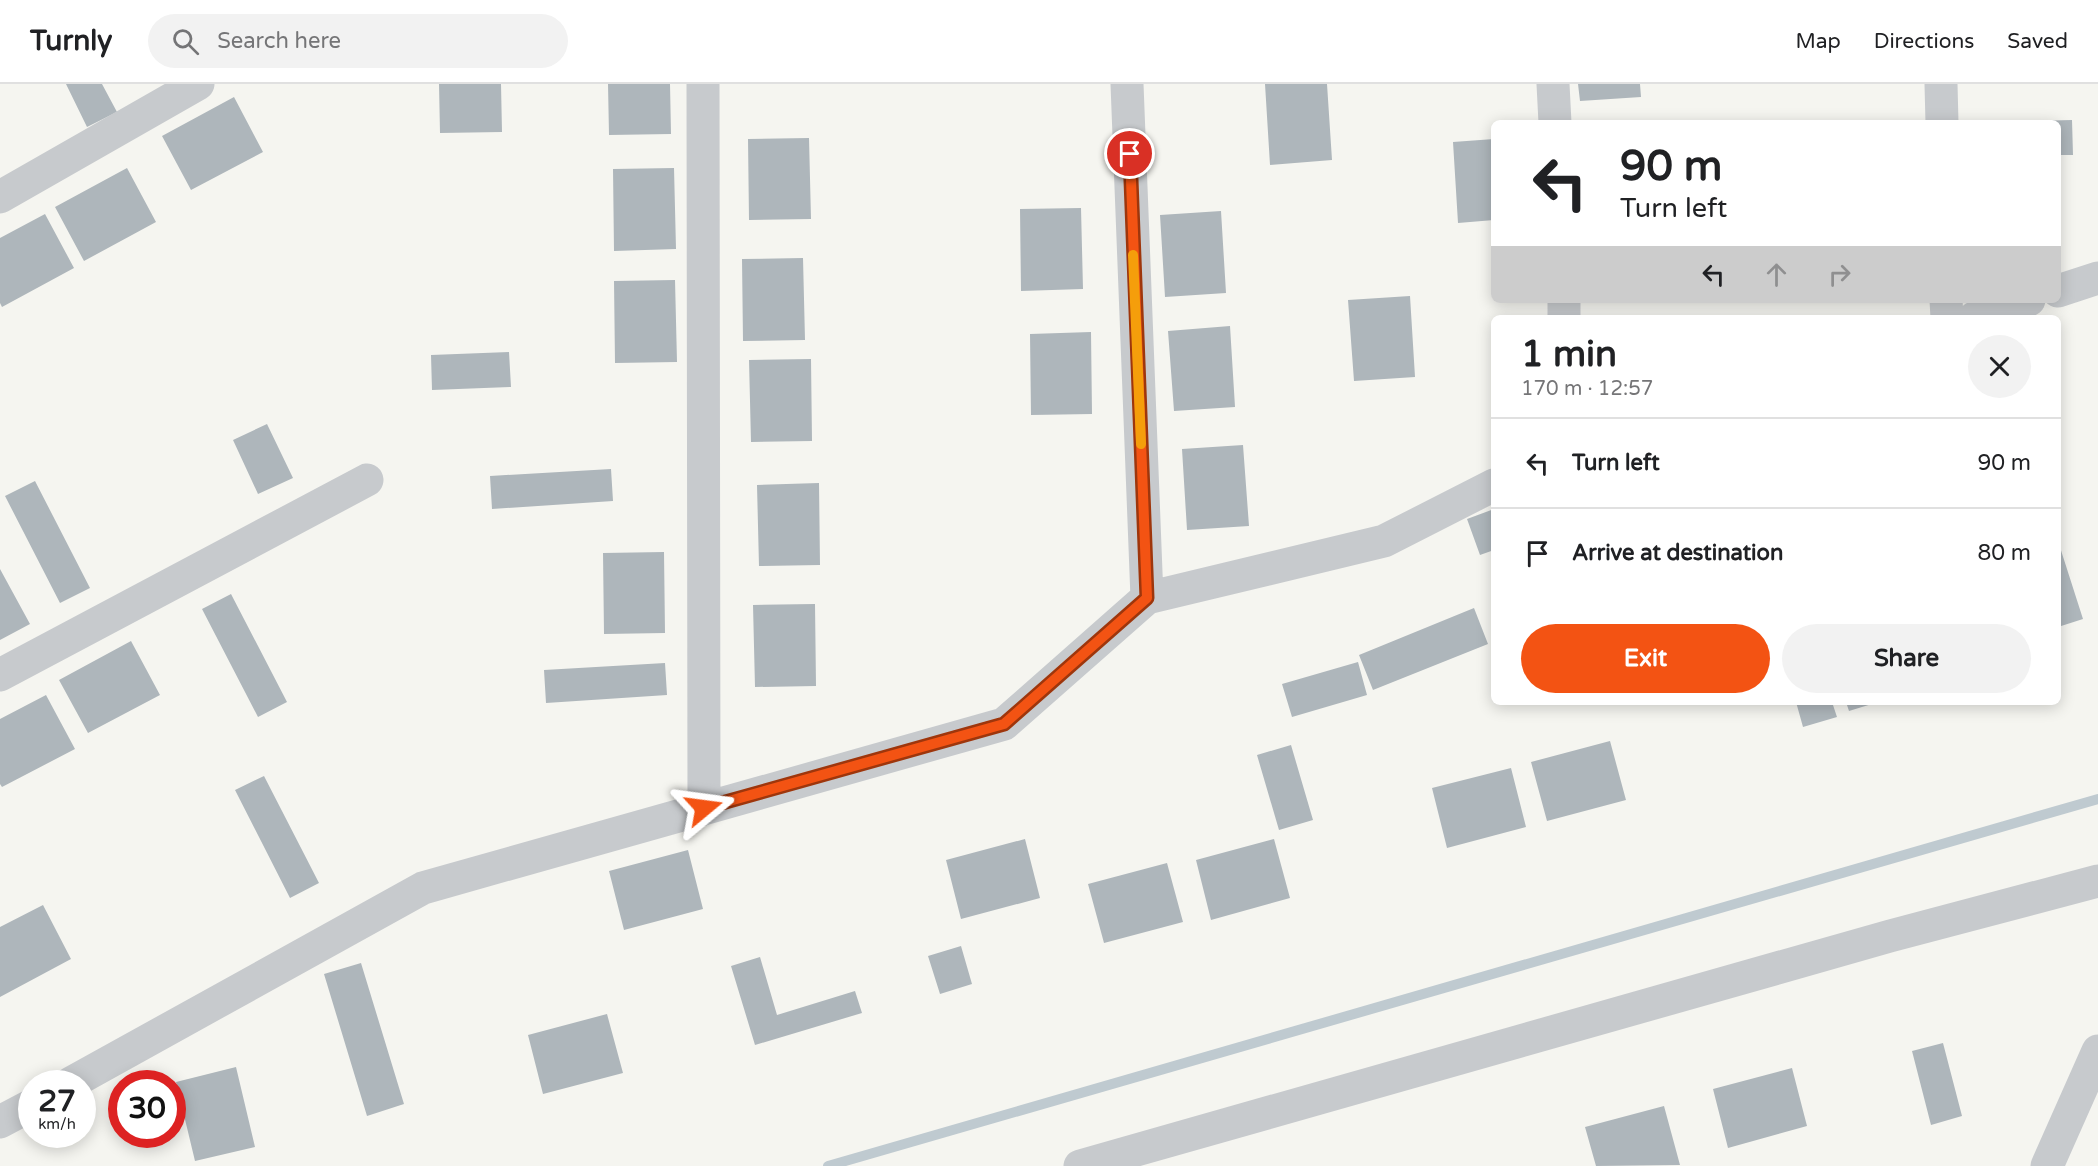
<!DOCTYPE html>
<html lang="en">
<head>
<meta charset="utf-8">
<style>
  :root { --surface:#fff; --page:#f2f2f2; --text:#202124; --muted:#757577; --line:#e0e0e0; --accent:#f35313 }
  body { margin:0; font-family:"Varela Round",sans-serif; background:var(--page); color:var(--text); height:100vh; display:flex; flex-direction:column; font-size:22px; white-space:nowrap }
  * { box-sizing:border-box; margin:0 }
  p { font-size:20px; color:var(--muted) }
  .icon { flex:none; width:33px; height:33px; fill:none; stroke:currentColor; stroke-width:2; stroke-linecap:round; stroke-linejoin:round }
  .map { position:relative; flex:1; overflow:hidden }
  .sheet { position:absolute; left:1491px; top:231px; width:570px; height:390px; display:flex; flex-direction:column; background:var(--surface); border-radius:9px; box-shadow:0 3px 15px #0003 }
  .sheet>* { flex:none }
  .banner { position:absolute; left:1491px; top:36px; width:570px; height:183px; border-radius:9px; box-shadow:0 3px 15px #0003; background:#fff; color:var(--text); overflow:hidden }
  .speed { position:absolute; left:18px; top:986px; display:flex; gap:12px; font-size:30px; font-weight:700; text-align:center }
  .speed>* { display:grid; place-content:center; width:78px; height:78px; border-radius:50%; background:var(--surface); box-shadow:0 3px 15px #0003; line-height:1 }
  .speed small { font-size:15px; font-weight:400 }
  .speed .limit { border:9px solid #d22; background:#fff; color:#111 }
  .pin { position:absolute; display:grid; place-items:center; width:51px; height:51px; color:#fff; margin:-26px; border:3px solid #fff; border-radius:50%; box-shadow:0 2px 6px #0007 }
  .me { position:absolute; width:66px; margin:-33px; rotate:74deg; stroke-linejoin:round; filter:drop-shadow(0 0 4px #0008) }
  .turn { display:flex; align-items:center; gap:21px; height:126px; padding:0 30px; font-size:27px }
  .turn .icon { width:78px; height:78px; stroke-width:2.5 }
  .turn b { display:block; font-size:42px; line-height:51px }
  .lanes { display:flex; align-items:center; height:57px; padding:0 30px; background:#0003; justify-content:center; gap:30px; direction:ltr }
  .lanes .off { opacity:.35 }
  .round { display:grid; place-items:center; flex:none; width:63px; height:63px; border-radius:32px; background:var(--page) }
  .headline { display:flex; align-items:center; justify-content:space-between; height:102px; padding:0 30px }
  h1 { font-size:36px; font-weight:800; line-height:45px }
  .primary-button { display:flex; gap:12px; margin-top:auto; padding:12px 30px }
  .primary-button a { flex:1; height:69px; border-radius:36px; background:var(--accent); color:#fff; font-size:24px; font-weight:800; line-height:69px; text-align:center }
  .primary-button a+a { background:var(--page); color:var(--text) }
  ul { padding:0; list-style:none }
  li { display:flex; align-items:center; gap:18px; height:90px; padding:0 30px; border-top:2px solid var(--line) }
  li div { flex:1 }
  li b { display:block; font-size:22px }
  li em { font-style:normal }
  header { display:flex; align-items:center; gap:36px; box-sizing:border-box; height:84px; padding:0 30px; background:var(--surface); border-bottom:2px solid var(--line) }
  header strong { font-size:28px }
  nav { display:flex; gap:33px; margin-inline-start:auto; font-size:21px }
  .search { width:420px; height:54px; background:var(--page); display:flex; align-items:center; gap:15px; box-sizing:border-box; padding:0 21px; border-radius:33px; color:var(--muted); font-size:22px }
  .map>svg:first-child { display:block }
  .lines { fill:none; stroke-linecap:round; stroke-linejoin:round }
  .stream { stroke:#bfcad0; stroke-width:10 }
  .building { fill:#aeb6bb }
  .street { stroke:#c7cacd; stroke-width:33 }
  .route-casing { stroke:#9e360c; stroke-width:15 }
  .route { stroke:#f35313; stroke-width:10 }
  .slow { stroke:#f59e0b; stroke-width:10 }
</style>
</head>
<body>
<header>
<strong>Turnly</strong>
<div class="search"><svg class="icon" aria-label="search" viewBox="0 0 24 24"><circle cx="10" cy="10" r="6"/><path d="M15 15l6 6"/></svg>Search here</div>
<nav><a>Map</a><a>Directions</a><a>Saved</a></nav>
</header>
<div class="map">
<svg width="2098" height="1082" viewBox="0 0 2098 1082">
  <rect width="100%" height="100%" fill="#f5f5f0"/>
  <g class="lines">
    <path class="stream" d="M828 1082 2098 715"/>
  </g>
  <path class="building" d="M66 0H102L117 28 87 43Z
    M439 0H501L502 48 440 49Z
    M608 0H670L671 50 609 51Z
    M1265 0H1327L1332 76 1270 81Z
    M1578 0H1640L1641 13 1580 17Z
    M234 13 263 68 191 106 162 52Z
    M2072 36 2073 71H2058V39H2031V37Z
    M809 54 811 135 749 136 748 55Z
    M1494 55V136L1458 139 1453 58Z
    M127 84 156 138 84 177 55 123Z
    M674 84 676 165 614 167 613 85Z
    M1081 124 1083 205 1021 207 1020 125Z
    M1221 127 1226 209 1165 213 1160 131Z
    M45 130 74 184 2 223 0 219V154Z
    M803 174 805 256 743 257 742 175Z
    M675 196 677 278 615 279 614 197Z
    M1410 212 1415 293 1354 297 1348 216Z
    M1230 242 1235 323 1174 327 1168 247Z
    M1091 248 1092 330 1031 331 1030 250Z
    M509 268 511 303 432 306 431 271Z
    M811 275 812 357 751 358 749 276Z
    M267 340 293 394 258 410 233 356Z
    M1243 361 1249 442 1187 446 1182 365Z
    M611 385 613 417 492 425 490 392Z
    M35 397 90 504 60 519 5 412Z
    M819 399 820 481 759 482 757 401Z
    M1494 425V466L1480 471 1467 435Z
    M2058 457 2083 535 2058 543Z
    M664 468 665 549 604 550 603 469Z
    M0 485 30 540 0 556Z
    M231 510 287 618 258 633 202 525Z
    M815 520 816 602 755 603 753 521Z
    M1474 524 1488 560 1373 606 1359 571Z
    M131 557 160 611 88 649 59 596Z
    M1358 578 1367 611 1292 633 1282 600Z
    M665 579 667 611 546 619 544 586Z
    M46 611 75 665 2 703 0 700V635Z
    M1796 618H1832L1837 633 1803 643Z
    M1846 618H1875V619L1849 627Z
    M1610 657 1626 716 1547 737 1531 678Z
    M1291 661 1313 736 1279 746 1257 671Z
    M1511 684 1526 743 1447 764 1432 704Z
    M264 692 319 799 290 814 235 706Z
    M1025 755 1040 814 961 835 946 776Z
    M1274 755 1290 814 1211 836 1196 776Z
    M688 766 703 825 624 846 609 787Z
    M1167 779 1183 838 1104 859 1088 800Z
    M43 821 71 875 0 913V843Z
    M961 862 972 900 940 910 928 872Z
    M760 873 777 931 855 907 862 929 755 961 731 882Z
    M361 879 404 1020 367 1032 324 890Z
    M607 930 623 989 543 1010 528 951Z
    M1943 959 1962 1032 1931 1041 1912 967Z
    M236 983 255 1063 195 1077 176 998Z
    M1792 984 1807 1042 1728 1064 1713 1005Z
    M1664 1022 1680 1081 1596 1082 1585 1043Z"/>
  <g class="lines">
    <path class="street" d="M703 0 704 724
      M1127 0 1147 514
      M1553 0 1555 39
      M1941 0 1942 39
      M0 113 198 0
      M2058 207 2098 194
      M1564 216V234
      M1946 216 1947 234
      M1974 234 2029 216
      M0 591 367 396
      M71 999 423 804 1004 640 1147 514 1384 457 1494 401
      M0 1038 32 1021
      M1080 1082 1890 852 2098 797
      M2047 1082 2098 967"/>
  </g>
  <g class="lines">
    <defs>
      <path id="route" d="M704 724 1004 640 1147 514 1130 70"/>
    </defs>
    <use href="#route" class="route-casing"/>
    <use href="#route" class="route"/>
    <path class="slow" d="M1133 171 1141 360"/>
  </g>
</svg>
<div class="speed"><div>27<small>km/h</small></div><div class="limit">30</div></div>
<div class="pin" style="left:1130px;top:70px;background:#d93025"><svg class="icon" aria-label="arrive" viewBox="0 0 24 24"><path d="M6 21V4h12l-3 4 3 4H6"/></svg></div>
<svg class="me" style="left:704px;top:724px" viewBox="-20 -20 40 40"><path d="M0-17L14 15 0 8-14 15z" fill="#f35313" stroke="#fff" stroke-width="4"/></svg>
<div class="banner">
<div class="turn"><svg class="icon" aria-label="left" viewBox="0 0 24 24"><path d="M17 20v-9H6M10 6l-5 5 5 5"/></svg><div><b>90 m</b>Turn left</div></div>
<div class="lanes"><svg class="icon" aria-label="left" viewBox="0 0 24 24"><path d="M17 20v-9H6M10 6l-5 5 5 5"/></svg><svg class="icon off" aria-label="ahead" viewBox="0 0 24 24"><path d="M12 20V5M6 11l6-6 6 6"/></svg><svg class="icon off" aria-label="right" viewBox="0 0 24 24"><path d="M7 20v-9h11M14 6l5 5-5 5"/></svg></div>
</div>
<section class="sheet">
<div class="headline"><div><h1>1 min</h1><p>170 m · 12:57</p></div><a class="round"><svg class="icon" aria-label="close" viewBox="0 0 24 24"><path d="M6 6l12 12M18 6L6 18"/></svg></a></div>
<ul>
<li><svg class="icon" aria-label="left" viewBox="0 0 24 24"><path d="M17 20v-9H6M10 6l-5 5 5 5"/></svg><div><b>Turn left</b></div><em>90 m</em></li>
<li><svg class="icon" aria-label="arrive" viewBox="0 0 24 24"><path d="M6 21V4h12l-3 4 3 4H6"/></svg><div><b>Arrive at destination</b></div><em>80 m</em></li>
</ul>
<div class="primary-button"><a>Exit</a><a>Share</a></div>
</section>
</div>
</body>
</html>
